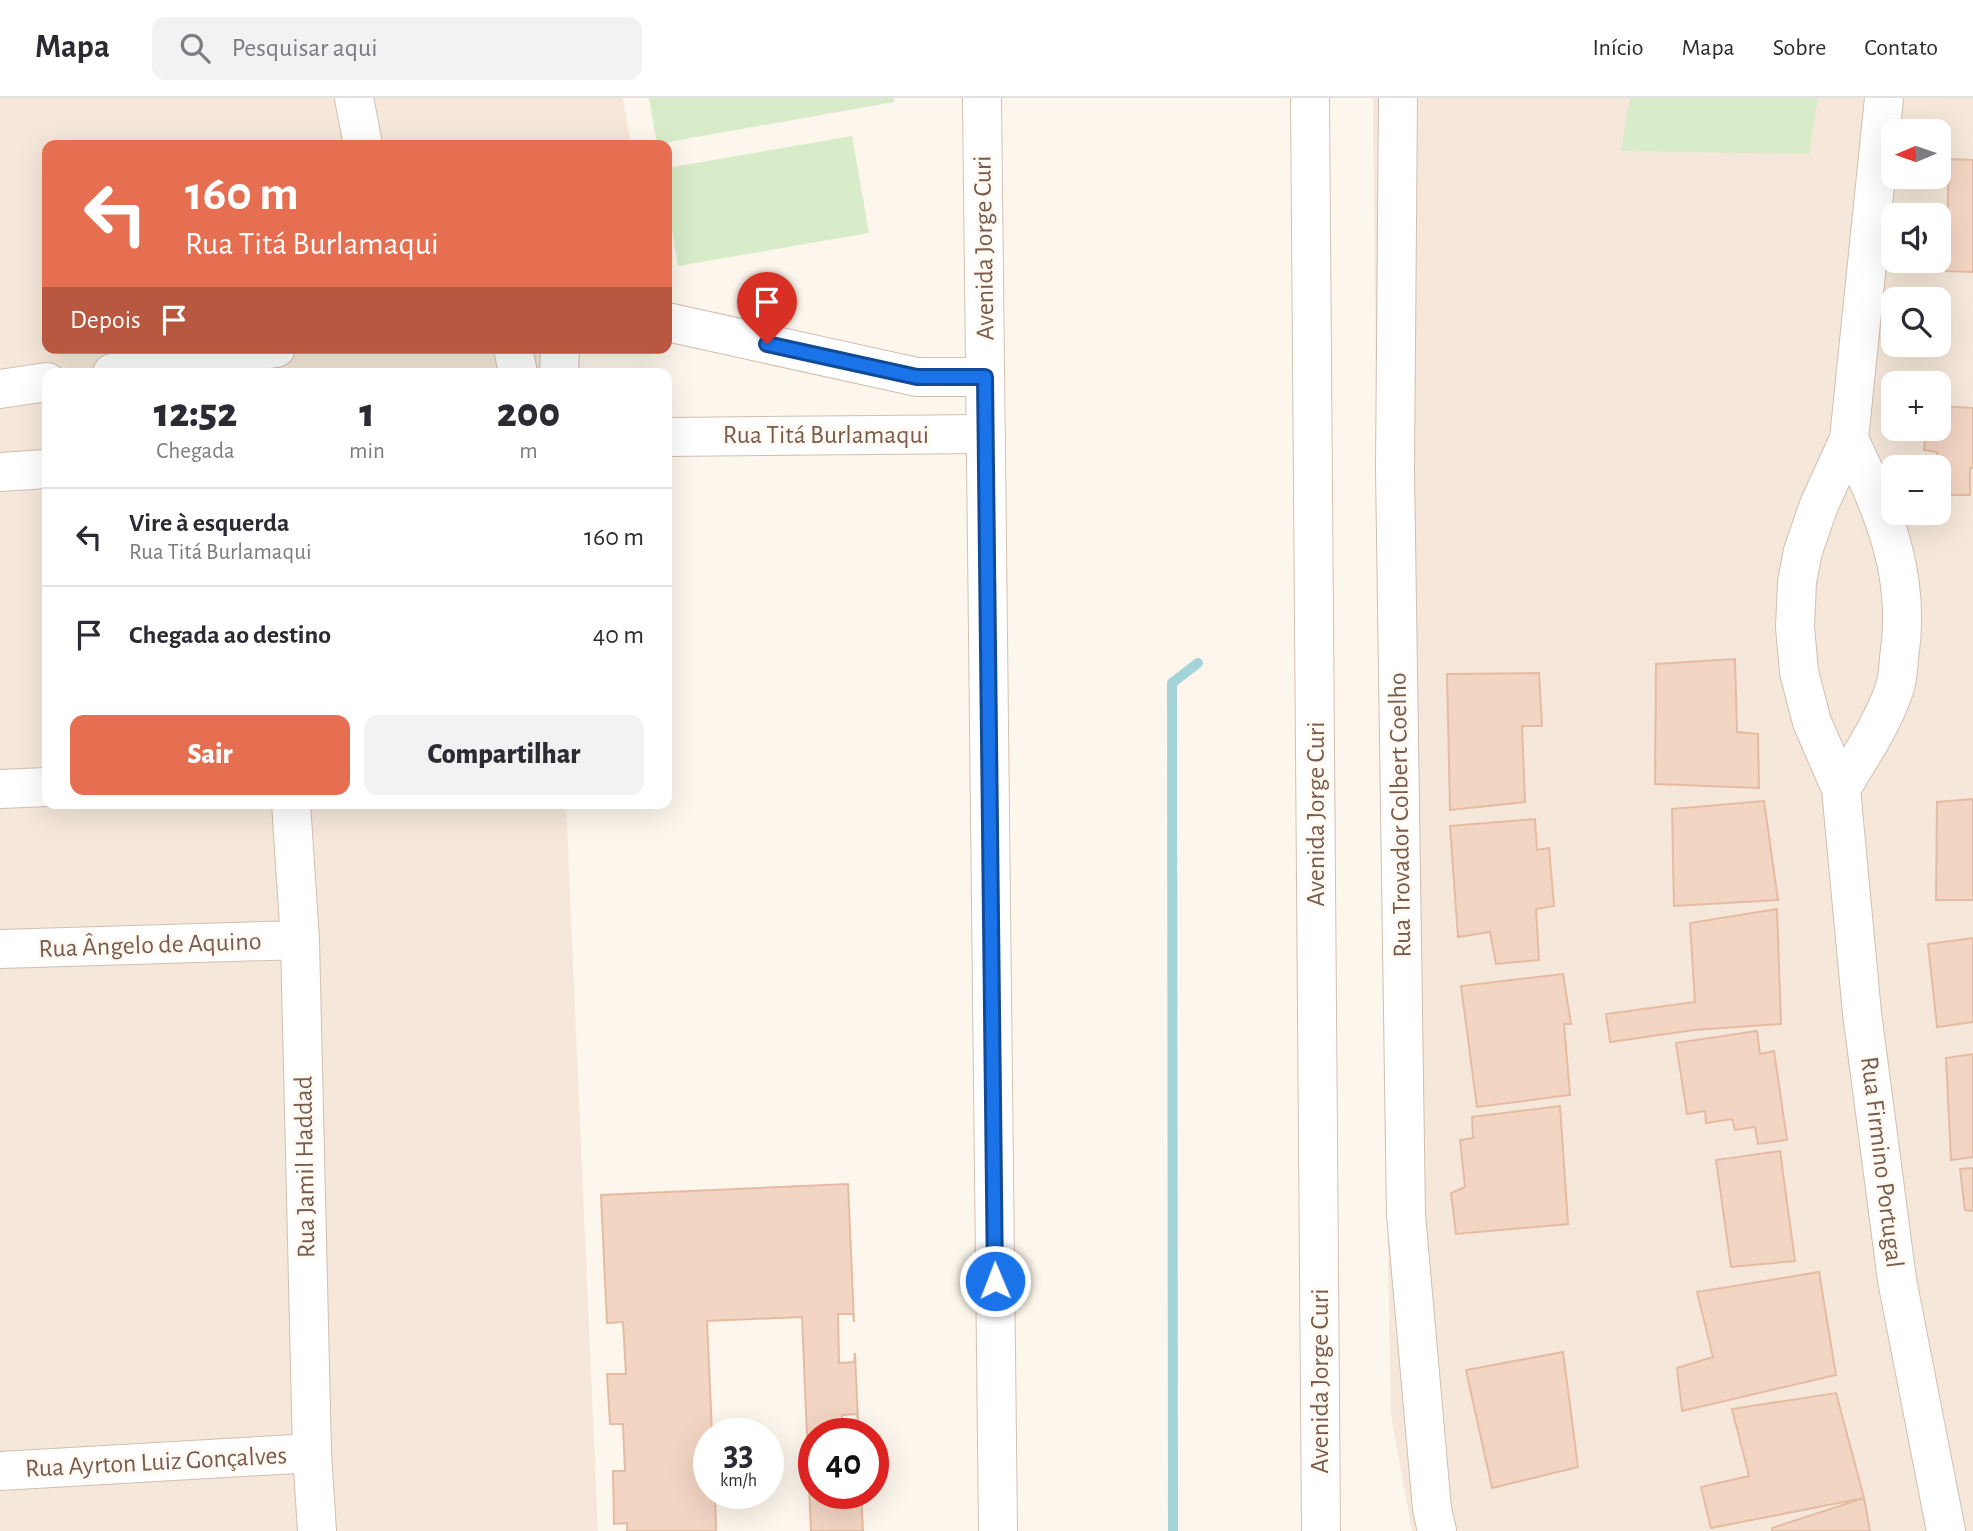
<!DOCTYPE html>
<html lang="pt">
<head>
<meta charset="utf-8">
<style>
  :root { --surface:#fff; --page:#f2f2f3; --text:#2b2b33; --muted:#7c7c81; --line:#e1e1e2; --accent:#e76f51 }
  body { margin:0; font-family:"Alegreya Sans",sans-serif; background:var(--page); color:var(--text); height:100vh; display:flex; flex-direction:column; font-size:26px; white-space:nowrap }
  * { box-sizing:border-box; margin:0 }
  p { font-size:23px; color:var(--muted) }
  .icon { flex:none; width:38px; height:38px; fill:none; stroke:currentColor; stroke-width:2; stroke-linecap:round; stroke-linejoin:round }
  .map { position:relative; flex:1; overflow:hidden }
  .side { position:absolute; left:42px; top:270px; width:630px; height:441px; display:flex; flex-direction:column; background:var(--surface); border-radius:14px; box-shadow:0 7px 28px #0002 }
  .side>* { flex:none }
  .hud { position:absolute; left:42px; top:42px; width:630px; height:214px; border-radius:14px; box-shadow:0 7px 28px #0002; background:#e76f51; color:#fff; overflow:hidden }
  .needle { width:46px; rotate:268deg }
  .buttons { position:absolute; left:1881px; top:21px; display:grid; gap:14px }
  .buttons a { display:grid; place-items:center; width:70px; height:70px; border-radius:14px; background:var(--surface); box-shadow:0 7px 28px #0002; font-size:35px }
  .speed { position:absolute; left:693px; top:1320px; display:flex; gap:14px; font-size:35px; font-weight:700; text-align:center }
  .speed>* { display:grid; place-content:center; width:91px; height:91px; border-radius:50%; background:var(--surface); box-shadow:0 7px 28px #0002; line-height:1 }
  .speed small { font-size:18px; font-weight:400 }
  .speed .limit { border:10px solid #d22; background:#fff; color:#111 }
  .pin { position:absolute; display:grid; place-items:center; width:60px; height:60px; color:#fff; margin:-72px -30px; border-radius:50% 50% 50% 0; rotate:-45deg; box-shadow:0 0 7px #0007 }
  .pin .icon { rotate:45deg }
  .me { position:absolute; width:77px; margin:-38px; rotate:359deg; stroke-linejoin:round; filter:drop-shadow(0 0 5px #0008) }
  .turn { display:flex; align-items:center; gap:24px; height:147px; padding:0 28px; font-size:32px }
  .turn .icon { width:91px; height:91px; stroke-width:2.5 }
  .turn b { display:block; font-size:49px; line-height:60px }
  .then { display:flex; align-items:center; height:66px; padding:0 28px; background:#0003; gap:14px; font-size:26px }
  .eta { display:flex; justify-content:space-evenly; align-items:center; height:119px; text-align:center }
  .eta b { font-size:42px; font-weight:800; line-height:49px }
  .cta { display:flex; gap:14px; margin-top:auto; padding:14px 28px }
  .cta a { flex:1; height:80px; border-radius:14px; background:var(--accent); color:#fff; font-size:28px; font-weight:800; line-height:80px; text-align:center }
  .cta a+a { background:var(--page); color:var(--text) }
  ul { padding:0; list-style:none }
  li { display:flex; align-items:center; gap:21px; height:98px; padding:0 28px; border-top:2px solid var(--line) }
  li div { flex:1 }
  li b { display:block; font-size:26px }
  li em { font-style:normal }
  header { display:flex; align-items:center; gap:42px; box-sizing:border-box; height:98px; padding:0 35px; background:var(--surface); border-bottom:2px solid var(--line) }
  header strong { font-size:33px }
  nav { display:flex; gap:38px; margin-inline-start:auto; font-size:24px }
  .search { width:490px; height:63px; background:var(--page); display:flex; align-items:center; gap:18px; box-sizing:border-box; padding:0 24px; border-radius:14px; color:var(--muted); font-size:26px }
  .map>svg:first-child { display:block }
  .residential { fill:#f5e8da; fill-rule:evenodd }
  .green { fill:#d8ecc9 }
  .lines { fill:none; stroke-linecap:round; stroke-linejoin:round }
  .stream { stroke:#a5d3da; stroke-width:10 }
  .building { fill:#f3d5c3; stroke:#e6bba3; stroke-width:2 }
  .street-casing { stroke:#d1beb0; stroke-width:40 }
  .secondary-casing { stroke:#d6c0b0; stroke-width:40 }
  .street { stroke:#fff; stroke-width:38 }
  .secondary { stroke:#fff; stroke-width:38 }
  .route-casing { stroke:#114b97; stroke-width:18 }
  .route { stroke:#1a73e8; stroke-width:12 }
  .labels { text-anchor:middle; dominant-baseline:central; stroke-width:6; stroke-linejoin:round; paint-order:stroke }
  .street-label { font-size:26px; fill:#7a5c4d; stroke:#fffaf3 }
</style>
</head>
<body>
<header>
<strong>Mapa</strong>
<div class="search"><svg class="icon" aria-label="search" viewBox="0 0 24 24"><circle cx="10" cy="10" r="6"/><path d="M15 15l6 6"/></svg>Pesquisar aqui</div>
<nav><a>Início</a><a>Mapa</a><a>Sobre</a><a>Contato</a></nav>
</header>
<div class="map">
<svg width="1973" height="1433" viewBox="0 0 1973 1433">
  <rect width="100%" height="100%" fill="#fdf6ec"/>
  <path class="residential" d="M0 0H623L631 47H47V250H546L547 275H47V705H566L598 1433H0Z
    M1373 0H1973V1433H1412L1391 1318 1381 777ZM1894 33H1939V79H1894ZM1894 117H1939V163H1894ZM1894 201H1939V247H1894ZM1894 285H1939V331H1894ZM1894 369H1939V415H1894Z"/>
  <path class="green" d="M649 0H894V4L657 46Z
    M1630 0H1818L1809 56 1621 53Z
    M852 38 869 135 678 168 667 102V70Z"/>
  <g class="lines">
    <path class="stream" d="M1173 1433 1172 585 1198 565"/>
  </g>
  <path class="building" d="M1949 61 1973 62V174L1946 173Z
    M1939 308 1973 310V370H1970V397H1939L1937 354 1924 352 1926 331H1939Z
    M1735 561 1737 634 1758 636 1759 690 1655 686 1656 566Z
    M1539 575 1542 628H1522L1525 704 1450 712 1447 576Z
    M1973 701V802H1936L1937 704Z
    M1764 703 1778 802 1674 808 1672 711Z
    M1535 721 1537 752 1549 750 1554 808 1536 811 1539 862 1496 866 1490 834 1458 839 1450 728Z
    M1777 811 1781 926 1694 932 1610 944 1606 916 1695 904 1690 825Z
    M1973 840V924L1937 929 1928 846Z
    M1563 876 1571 926H1564L1570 997 1477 1009 1461 888Z
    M1757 933 1760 956 1774 953 1787 1042 1758 1046 1755 1029 1735 1032 1732 1021 1706 1025 1705 1013 1687 1016 1676 945Z
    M1973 956V1059L1951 1062 1946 960Z
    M1560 1008 1568 1126 1456 1136 1451 1095 1465 1089 1460 1042 1473 1040 1472 1019Z
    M1780 1053 1795 1163 1731 1169 1716 1062Z
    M1973 1070V1113L1965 1112 1960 1071Z
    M848 1086 854 1224 853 1216H838L839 1265 854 1264 855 1255 858 1324 857 1316 842 1317 843 1335H814V1395H861L863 1433H811L802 1219 707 1223 712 1335H709V1395H715L716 1433H627V1425L614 1426 613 1373H625L623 1326H610L607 1276H626L623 1224 607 1225 601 1097Z
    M1819 1174 1836 1277 1682 1313 1677 1270 1713 1259 1697 1194Z
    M1563 1254 1578 1369 1492 1390 1466 1272Z
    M1836 1295 1864 1400 1711 1430 1701 1389 1749 1378 1732 1311Z
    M1864 1400 1870 1433H1772V1430Z"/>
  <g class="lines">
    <defs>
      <path id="street" d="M354 0 363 47
        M1398 0 1395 371 1406 1117 1432 1411 1437 1433
        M1884 0 1849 341 1819 407 1803 453 1797 484 1795 529 1799 574 1812 624 1841 691 1862 915 1897 1182 1946 1433
        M667 224 917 279H985
        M513 250 518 275
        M112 275 276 250
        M559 275 560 250
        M0 291 47 284
        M667 339 986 336
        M0 374 47 371
        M0 691 47 689
        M1841 691C1860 659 1882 627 1894 592 1898 582 1898 571 1899 560 1912 479 1884 413 1849 341
        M291 705 300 842 312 1355 317 1433
        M0 851 300 842
        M0 1373 312 1355"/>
      <path id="secondary" d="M982 0 998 1433
        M1310 0 1321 1433"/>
    </defs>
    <use href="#street" class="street-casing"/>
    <use href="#secondary" class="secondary-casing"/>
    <use href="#street" class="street"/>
    <use href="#secondary" class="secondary"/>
  </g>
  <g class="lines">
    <defs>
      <path id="route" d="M767 246 917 279H985L995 1183"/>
    </defs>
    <use href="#route" class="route-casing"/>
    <use href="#route" class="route"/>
  </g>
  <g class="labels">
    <g class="street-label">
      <text transform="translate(984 150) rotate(-91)">Avenida Jorge Curi</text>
      <text x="826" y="337">Rua Titá Burlamaqui</text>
      <text transform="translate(1316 716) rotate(-90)">Avenida Jorge Curi</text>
      <text transform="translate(1400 717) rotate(-91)">Rua Trovador Colbert Coelho</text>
      <text transform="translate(150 847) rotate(-2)">Rua Ângelo de Aquino</text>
      <text transform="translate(1882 1064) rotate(83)">Rua Firmino Portugal</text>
      <text transform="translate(305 1069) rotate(-91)">Rua Jamil Haddad</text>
      <text transform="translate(1320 1283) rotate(-90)">Avenida Jorge Curi</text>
      <text transform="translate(156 1364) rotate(-3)">Rua Ayrton Luiz Gonçalves</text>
    </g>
  </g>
</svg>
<div class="buttons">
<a><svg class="needle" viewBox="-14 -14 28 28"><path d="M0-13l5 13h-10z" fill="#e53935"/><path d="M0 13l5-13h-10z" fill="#7c7c81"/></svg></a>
<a><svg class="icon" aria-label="sound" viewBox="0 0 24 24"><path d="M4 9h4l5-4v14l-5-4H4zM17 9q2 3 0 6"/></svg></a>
<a><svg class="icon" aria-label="search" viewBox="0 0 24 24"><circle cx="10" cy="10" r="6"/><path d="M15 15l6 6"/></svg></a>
<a>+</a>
<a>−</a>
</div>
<div class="speed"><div>33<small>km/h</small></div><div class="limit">40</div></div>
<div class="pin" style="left:767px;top:246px;background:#d93025"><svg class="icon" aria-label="arrive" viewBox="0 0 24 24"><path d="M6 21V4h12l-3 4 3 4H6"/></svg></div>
<svg class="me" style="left:995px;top:1183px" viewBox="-20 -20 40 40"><circle r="17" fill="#1a73e8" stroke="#fff" stroke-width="3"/><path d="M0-11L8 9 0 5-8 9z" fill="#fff"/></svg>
<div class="hud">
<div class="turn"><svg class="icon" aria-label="left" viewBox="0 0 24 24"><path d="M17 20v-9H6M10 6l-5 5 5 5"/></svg><div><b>160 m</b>Rua Titá Burlamaqui</div></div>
<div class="then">Depois<svg class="icon" aria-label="arrive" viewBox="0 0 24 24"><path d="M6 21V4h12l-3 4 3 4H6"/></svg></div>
</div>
<section class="side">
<div class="eta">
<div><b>12:52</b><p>Chegada</p></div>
<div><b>1</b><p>min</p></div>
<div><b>200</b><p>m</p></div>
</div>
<ul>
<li><svg class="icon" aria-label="left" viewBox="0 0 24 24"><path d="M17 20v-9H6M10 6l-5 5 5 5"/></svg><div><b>Vire à esquerda</b><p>Rua Titá Burlamaqui</p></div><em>160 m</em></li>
<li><svg class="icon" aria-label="arrive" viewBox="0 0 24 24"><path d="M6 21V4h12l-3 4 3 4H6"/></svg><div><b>Chegada ao destino</b></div><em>40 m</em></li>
</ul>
<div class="cta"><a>Sair</a><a>Compartilhar</a></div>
</section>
</div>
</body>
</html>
